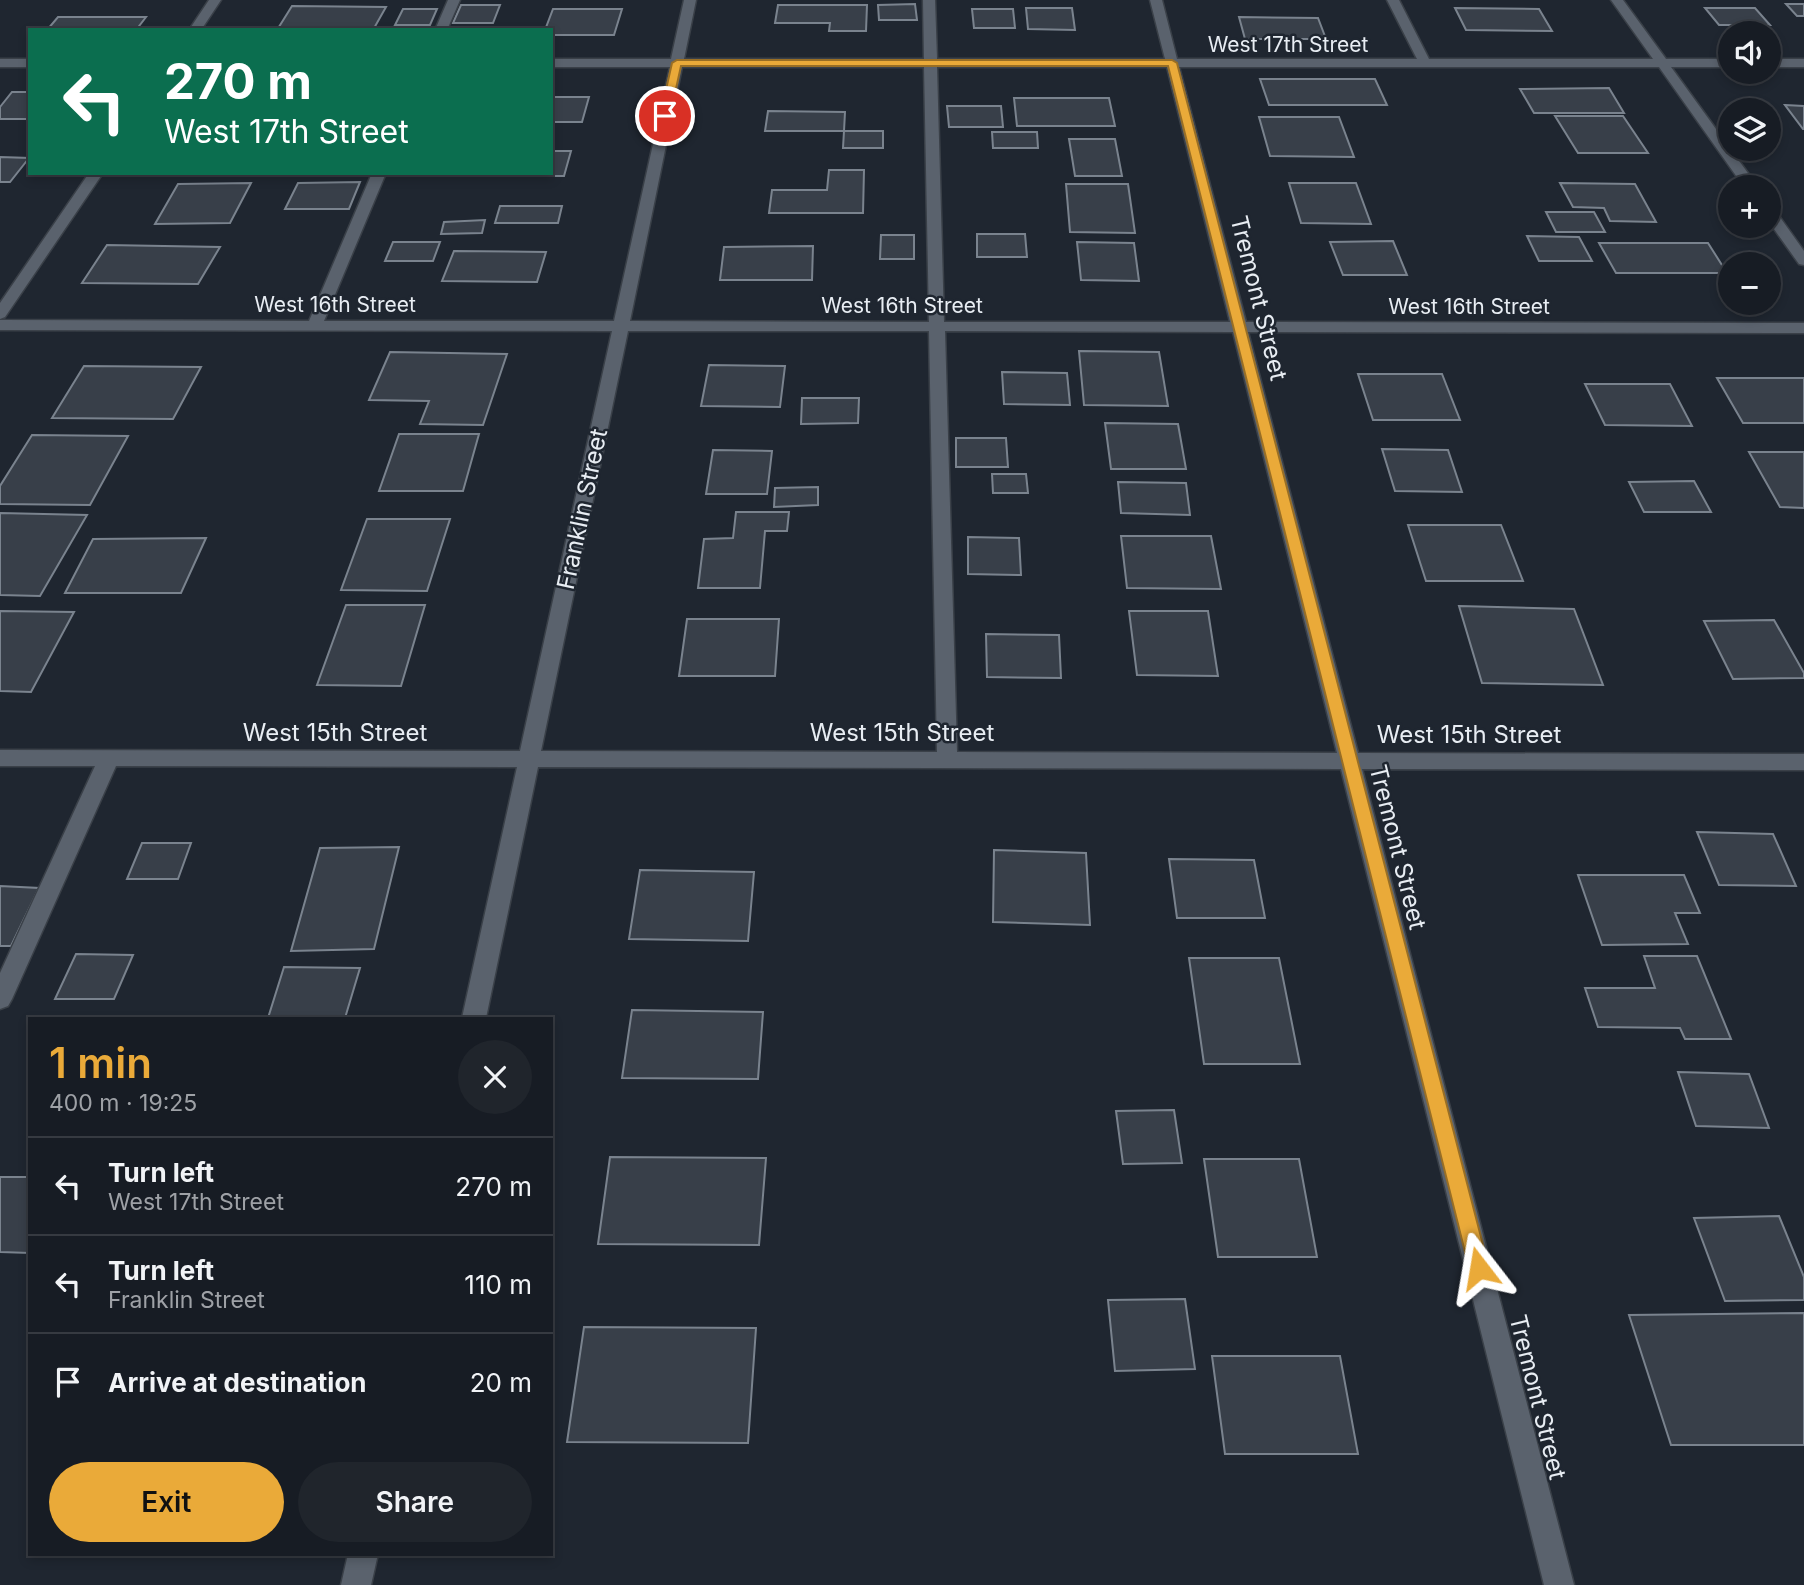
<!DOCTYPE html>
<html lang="en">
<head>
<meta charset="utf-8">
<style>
  :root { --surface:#171c24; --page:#20252c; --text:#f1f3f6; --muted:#9ea1a6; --line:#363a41; --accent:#eaaa39 }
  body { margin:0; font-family:Inter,sans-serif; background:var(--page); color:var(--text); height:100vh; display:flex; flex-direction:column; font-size:26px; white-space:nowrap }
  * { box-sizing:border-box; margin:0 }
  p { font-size:23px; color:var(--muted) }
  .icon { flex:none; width:38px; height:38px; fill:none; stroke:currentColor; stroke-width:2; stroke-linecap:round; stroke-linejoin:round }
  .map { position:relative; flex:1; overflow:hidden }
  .sheet { position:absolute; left:28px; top:1017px; width:525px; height:539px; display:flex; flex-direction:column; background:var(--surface); border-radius:0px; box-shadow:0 4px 10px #0003,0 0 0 2px var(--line) }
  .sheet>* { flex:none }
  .guide { position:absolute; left:28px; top:28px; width:525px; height:147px; border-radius:0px; box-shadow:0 4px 10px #0003,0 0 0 2px var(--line); background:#0b6e4f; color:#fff; overflow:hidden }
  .controls { position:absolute; left:1718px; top:21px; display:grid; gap:14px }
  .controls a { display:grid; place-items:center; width:63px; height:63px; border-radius:50%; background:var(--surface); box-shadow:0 4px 10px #0003,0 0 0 2px var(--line); font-size:35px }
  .pin { position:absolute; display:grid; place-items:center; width:60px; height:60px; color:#fff; margin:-30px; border:4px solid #fff; border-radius:50%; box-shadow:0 2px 7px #0007 }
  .me { position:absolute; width:77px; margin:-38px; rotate:346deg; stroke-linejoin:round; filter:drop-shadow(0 0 5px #0008) }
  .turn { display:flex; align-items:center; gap:24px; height:147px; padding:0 21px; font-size:32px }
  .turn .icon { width:91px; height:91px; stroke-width:2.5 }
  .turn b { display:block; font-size:49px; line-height:60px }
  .round { display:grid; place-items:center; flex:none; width:74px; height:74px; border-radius:37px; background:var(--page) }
  .overview { display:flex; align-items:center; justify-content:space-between; height:119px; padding:0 21px }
  h1 { font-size:42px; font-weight:600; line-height:52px; color:var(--accent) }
  .primary-button { display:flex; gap:14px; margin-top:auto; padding:14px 21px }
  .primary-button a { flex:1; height:80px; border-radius:42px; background:var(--accent); color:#111; font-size:28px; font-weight:600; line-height:80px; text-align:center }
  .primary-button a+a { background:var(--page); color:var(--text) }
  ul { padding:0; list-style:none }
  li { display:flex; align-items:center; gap:21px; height:98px; padding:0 21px; border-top:2px solid var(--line) }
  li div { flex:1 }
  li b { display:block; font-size:26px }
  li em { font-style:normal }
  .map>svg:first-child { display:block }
  .building { fill:#383f49; stroke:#7a838e; stroke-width:2 }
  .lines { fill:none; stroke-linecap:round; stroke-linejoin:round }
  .minor-casing { stroke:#3a4048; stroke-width:3 }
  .minor { fill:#5a626d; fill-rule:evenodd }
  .route { fill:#eaaa39; stroke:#986e25; stroke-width:2 }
  .labels { text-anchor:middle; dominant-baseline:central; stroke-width:5; stroke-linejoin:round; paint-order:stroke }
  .far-street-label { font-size:21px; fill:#e8edf3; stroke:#1f2630 }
  .street-label { font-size:24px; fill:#e8edf3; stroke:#1f2630 }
</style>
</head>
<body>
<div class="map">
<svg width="1804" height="1585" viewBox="0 0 1804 1585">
  <rect width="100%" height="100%" fill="#1f2630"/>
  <path class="building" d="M915 4 917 20H879L878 5Z
    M1786 4H1804V16H1797Z
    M461 5H500L493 23H453Z
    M778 5H867L866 31H829L830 23H775Z
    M292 6 386 7 373 30H277Z
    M1026 8H1072L1075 30 1028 29Z
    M1455 8 1539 9 1552 31 1466 30Z
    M1705 8H1755L1770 25H1719Z
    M403 9H437L430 25H395Z
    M553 9H622L614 35H551V30H545Z
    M972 9H1013L1015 28H974Z
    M58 17H146L136 30H47Z
    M1239 17 1318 18 1326 39H1245Z
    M1260 79H1375L1387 105H1269Z
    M1609 88 1624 113H1534L1520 89Z
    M12 92H30V119H0V107Z
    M551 97H589L582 122H551Z
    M1014 98H1109L1115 126H1017Z
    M1785 105 1804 106V129H1803Z
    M947 106H1001L1003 127H949Z
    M768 111 845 112 844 131H765Z
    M1555 116H1623L1648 153H1578Z
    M1259 117H1339L1354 157 1270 156Z
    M844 131H883V148H843Z
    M992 132H1037L1038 148H993Z
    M1069 139H1115L1122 176H1075Z
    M551 151H571L564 176H488L489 173H551Z
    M0 157 29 158 10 182H0Z
    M829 170H864L863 213H769L772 190H827Z
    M190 173H297L189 175Z
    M360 182 349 209H285L298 183Z
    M251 183 230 223 155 224 178 184Z
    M1289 183H1356L1371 224 1301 223Z
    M1560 183 1635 184 1656 222 1610 221 1604 208 1573 207Z
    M1066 184H1128L1135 233 1070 232Z
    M500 206H562L558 223H495Z
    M1546 212H1594L1605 232H1556Z
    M485 220 482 233 441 234 444 222Z
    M977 234H1025L1027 257H977Z
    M881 235H914V259H880Z
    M1527 236 1579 237 1592 261H1539Z
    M1393 241 1407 275H1343L1330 242Z
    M393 242H440L433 261H385Z
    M1077 242 1134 243 1139 281 1081 280Z
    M1599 243H1708L1727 273H1616Z
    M107 245 220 247 198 284 82 283Z
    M813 246 812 280H720L724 247Z
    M454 251 546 252 537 282 442 281Z
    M1079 351 1159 352 1168 406 1084 405Z
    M390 352 507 354 483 425 420 424 429 401 369 400Z
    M709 365 785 366 780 407 701 406Z
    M84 366 201 367 173 419 52 418Z
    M1002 372 1067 373 1070 405 1004 404Z
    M1358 374H1442L1460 420H1373Z
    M1717 378H1804V423H1743Z
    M1585 384H1670L1692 426 1605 425Z
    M802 398H859L858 423 801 424Z
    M1105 423 1178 424 1186 469H1111Z
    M399 434H479L463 491H379Z
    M32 435 128 436 90 505 0 504V486Z
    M956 438H1006L1008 467H956Z
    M1382 449 1448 450 1462 492 1395 491Z
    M713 450 772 451 767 494H706Z
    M1749 452H1804V508L1780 507Z
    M992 474H1026L1028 493H993Z
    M1694 481 1711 512H1644L1629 482Z
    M1118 482 1186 483 1190 515 1121 513Z
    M818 487V505L774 507 775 488Z
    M736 512H789L787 531H765L760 588H698L704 539 733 538Z
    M0 513 87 515 40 596 0 595Z
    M367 519H450L427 591 341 590Z
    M1408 525H1501L1523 581H1426Z
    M1121 536H1211L1221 589 1127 588Z
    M968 537 1019 538 1021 575 968 574Z
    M206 538 181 593H65L93 539Z
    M346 605H425L401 686 317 685Z
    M1459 606 1574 609 1603 685 1482 683Z
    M0 611 74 612 31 692 0 691Z
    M1129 611H1208L1218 676 1137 675Z
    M687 619H779L775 676H679Z
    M1774 620 1804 673V678L1733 679 1704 621Z
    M986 634 1059 635 1061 678 987 677Z
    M1697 832 1773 834 1796 886 1719 885Z
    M142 843H191L178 879H127Z
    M399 847 374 949 291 951 320 848Z
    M994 850 1086 853 1090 925 993 922Z
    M1169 859 1254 860 1265 918H1177Z
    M640 870 754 872 748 941 629 939Z
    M1578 875H1684L1700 913H1675L1688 944 1602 945Z
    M0 886 39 888 11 946H0Z
    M76 954 133 955 114 999H55Z
    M1644 956H1697L1731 1039H1685L1680 1028 1598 1027 1585 988H1655Z
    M1189 958H1279L1300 1064H1204Z
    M284 967 360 968 345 1018H268Z
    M632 1010 763 1012 758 1079 622 1078Z
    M1678 1072 1749 1074 1769 1128 1696 1126Z
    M1174 1110 1182 1163 1123 1164 1116 1111Z
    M610 1157 766 1158 759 1245 598 1244Z
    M1204 1159H1299L1317 1257H1218Z
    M0 1177H30V1253L0 1252Z
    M1779 1216 1804 1277V1300L1725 1301 1694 1218Z
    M1185 1299 1195 1369 1115 1371 1108 1300Z
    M1804 1313V1445H1671L1629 1315Z
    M584 1327 756 1328 748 1443 567 1442Z
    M1212 1356H1340L1358 1454H1225Z"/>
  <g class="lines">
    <defs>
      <path id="minor" d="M209 0H221L201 30H189Z
        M448 0H460L447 30H435Z
        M684 0H696L684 59H924L923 0H935L937 59H1165L1150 0H1162L1177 59H1417L1387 0H1399L1429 59H1653L1611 0H1623L1666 59H1731V67H1671L1758 187H1744L1659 67H1179L1246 322 1804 323V333L1248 332 1358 753 1804 754V770L1362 769 1574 1585H1544L1341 769 538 767 486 1018H462L517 767 116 766 12 999 8 1006 0 1009V973L95 766H0V750L520 751 612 331 0 330V320L309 321 372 173H386L324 321H614L670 67H551V59H671ZM682 67H924L929 322 630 321ZM937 67H1167L1230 322H944ZM628 331H929L937 752 541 751ZM945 331 1233 332 1337 753 957 752Z
        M0 59H30V67H0Z
        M1769 59H1804V67H1769Z
        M89 173H103L5 317 0 319V303Z
        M1769 208 1774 209 1804 251V265L1799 264 1769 222Z
        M348 1554H378L371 1585H341Z"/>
    </defs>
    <use href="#minor" class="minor-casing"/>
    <use href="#minor" class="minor"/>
  </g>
  <path class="route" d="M677 60H1172L1177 63 1489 1268 1486 1275 1479 1278 1471 1275 1469 1268 1168 66H681L670 116 665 119 660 116 672 63Z"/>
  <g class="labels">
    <g class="far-street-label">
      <text x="1288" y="44">West 17th Street</text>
      <text x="335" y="304">West 16th Street</text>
      <text x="902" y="305">West 16th Street</text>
      <text x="1469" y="306">West 16th Street</text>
    </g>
    <g class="street-label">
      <text transform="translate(1259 298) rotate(76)">Tremont Street</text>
      <text transform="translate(582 509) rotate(-78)">Franklin Street</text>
      <text x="335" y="732">West 15th Street</text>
      <text x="902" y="732">West 15th Street</text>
      <text x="1469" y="734">West 15th Street</text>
      <text transform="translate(1398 847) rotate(76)">Tremont Street</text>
      <text transform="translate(1538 1397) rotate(76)">Tremont Street</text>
    </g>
  </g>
</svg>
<div class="controls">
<a><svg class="icon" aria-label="sound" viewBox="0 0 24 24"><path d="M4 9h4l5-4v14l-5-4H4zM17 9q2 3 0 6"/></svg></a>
<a><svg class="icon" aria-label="layers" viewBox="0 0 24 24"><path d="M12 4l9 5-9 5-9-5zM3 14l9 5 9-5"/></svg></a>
<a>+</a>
<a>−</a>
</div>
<div class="pin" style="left:665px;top:116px;background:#d93025"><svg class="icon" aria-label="arrive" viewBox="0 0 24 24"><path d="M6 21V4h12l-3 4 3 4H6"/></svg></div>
<svg class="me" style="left:1479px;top:1268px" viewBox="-20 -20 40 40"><path d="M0-17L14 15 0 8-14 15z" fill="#eaaa39" stroke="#fff" stroke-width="4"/></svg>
<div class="guide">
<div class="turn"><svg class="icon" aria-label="left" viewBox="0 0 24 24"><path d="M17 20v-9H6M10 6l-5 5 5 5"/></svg><div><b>270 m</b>West 17th Street</div></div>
</div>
<section class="sheet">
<div class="overview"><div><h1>1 min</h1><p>400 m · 19:25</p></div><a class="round"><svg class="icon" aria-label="close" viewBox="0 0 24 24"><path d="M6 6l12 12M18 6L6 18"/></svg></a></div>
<ul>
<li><svg class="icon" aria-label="left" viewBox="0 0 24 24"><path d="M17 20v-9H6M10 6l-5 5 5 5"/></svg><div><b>Turn left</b><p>West 17th Street</p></div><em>270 m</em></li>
<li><svg class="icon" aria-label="left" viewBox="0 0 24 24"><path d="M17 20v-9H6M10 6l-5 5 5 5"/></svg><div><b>Turn left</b><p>Franklin Street</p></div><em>110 m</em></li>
<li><svg class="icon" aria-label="arrive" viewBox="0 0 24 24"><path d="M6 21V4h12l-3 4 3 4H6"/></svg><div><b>Arrive at destination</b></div><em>20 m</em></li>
</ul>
<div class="primary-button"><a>Exit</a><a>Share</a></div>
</section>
</div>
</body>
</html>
